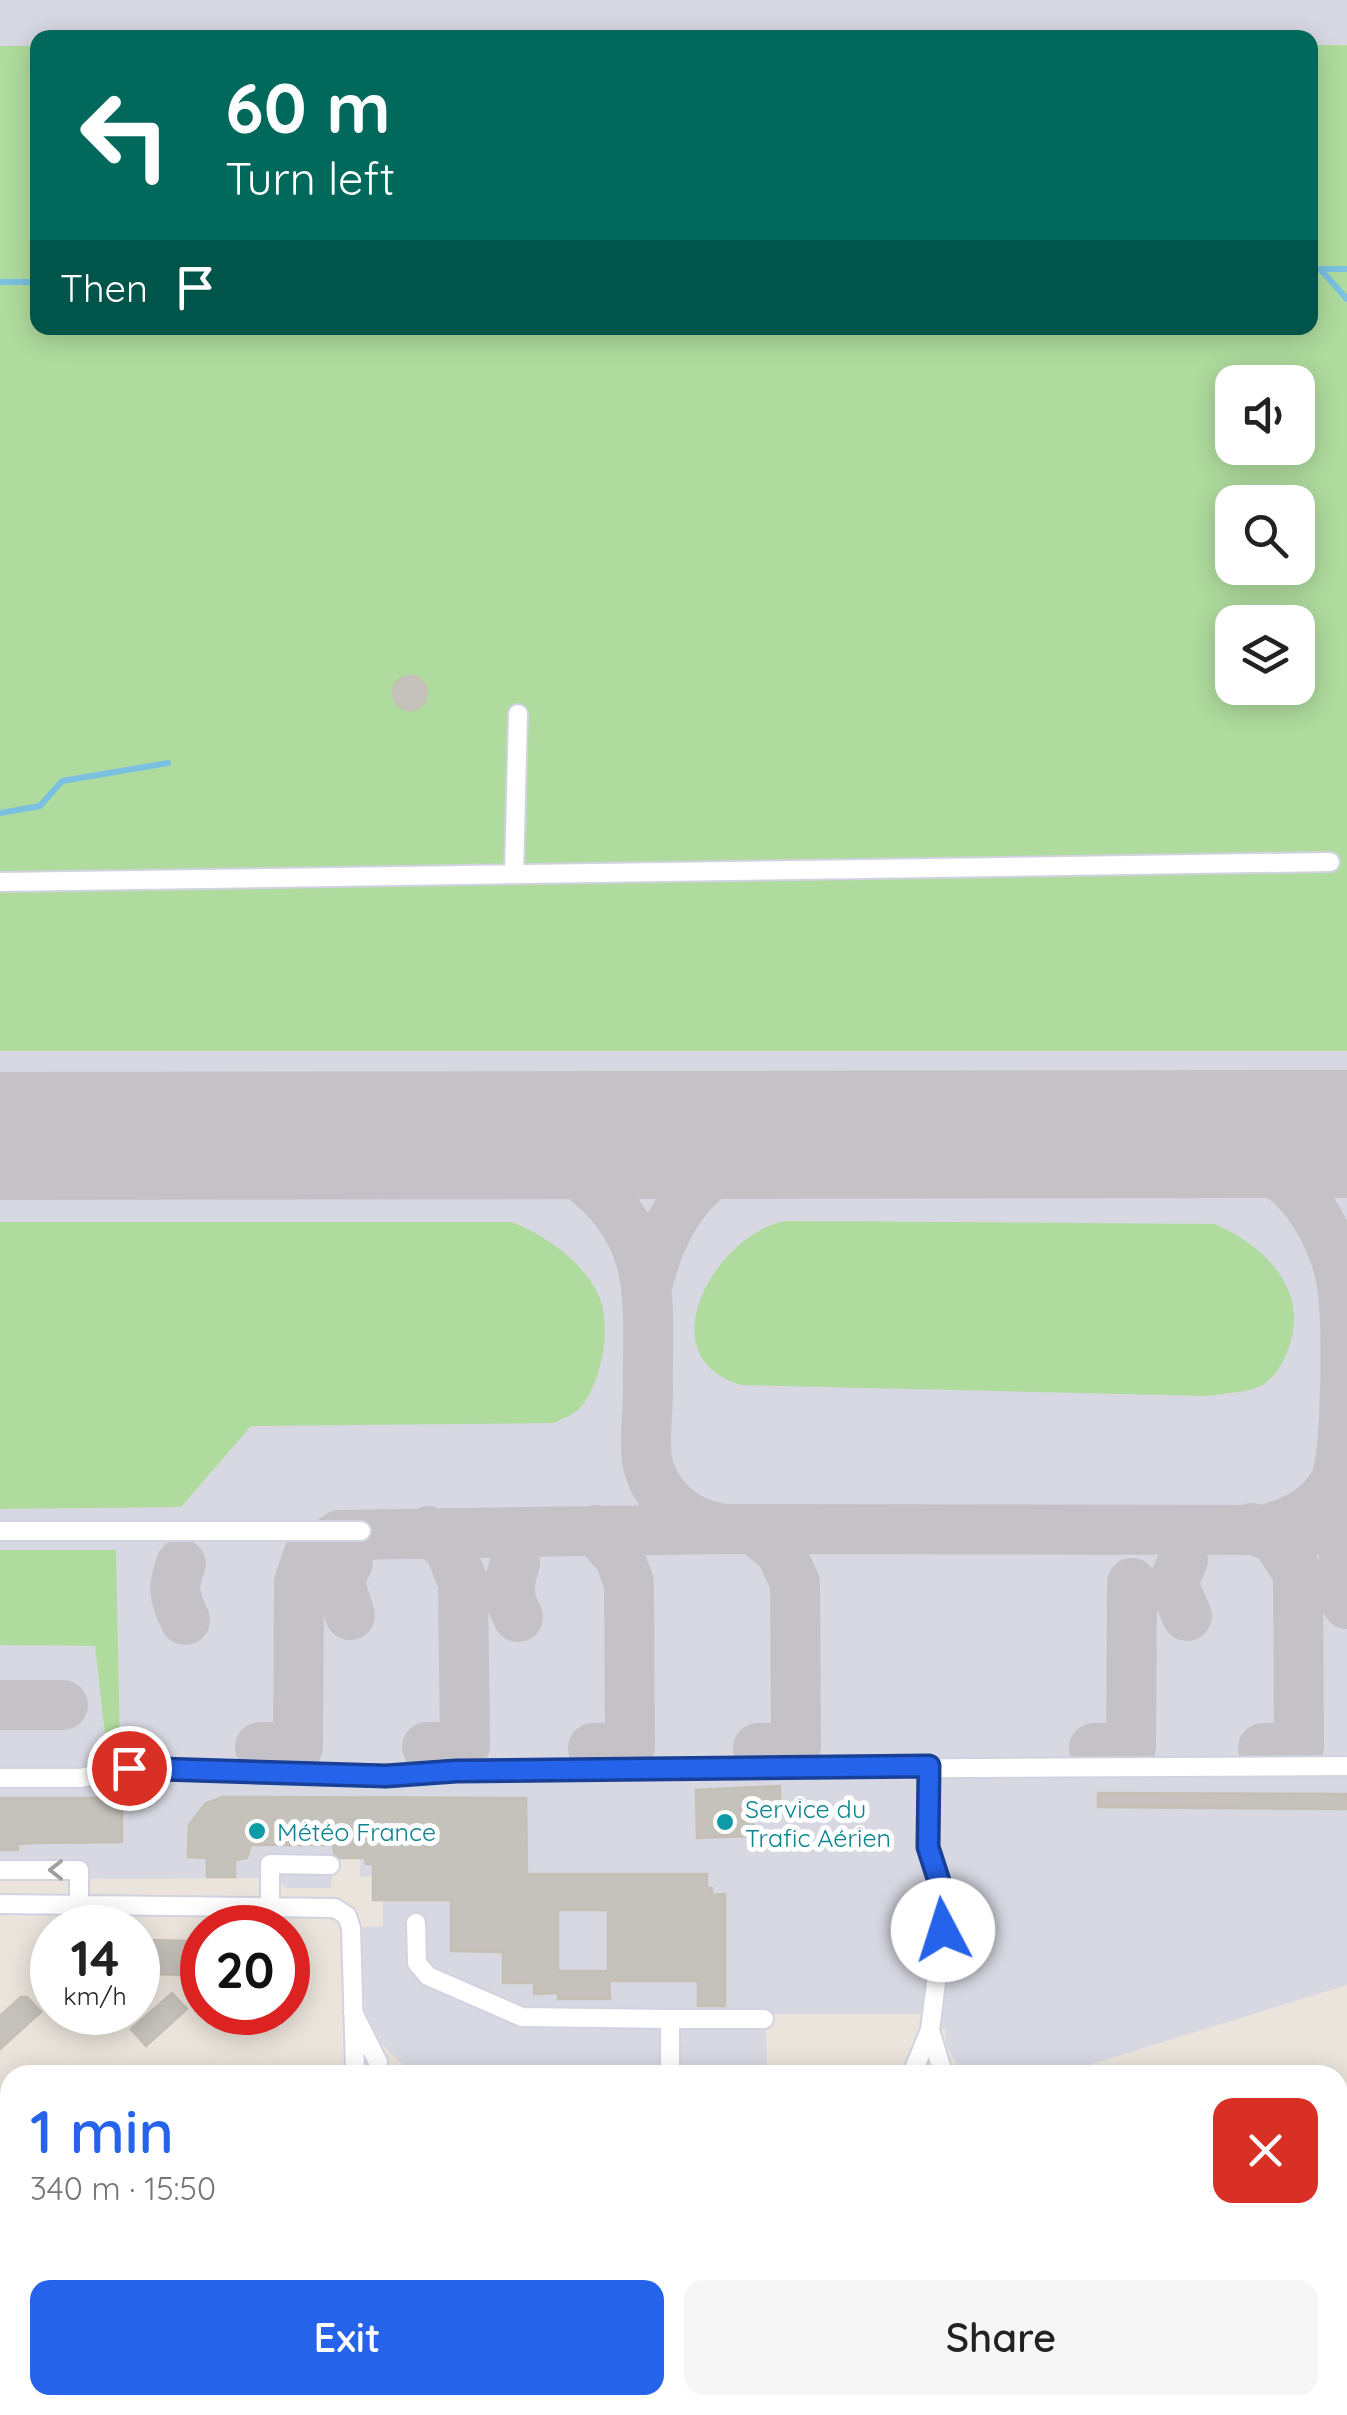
<!DOCTYPE html>
<html lang="en">
<head>
<meta charset="utf-8">
<style>
  :root { --surface:#fff; --page:#f6f6f6; --text:#222; --muted:#767676; --accent:#2563eb }
  body { margin:0; font-family:Quicksand,sans-serif; background:var(--page); color:var(--text); height:100vh; display:flex; flex-direction:column; font-size:38px; white-space:nowrap }
  * { box-sizing:border-box; margin:0 }
  p { font-size:32px; color:var(--muted) }
  .icon { flex:none; width:55px; height:55px; fill:none; stroke:currentColor; stroke-width:2; stroke-linecap:round; stroke-linejoin:round }
  .map { position:relative; flex:1; overflow:hidden }
  .drawer { position:absolute; left:0px; top:2065px; width:1348px; height:350px; display:flex; flex-direction:column; background:var(--surface); border-radius:30px 30px 0 0; box-shadow:0 5px 25px #0003 }
  .drawer>* { flex:none }
  .banner { position:absolute; left:30px; top:30px; width:1288px; height:305px; border-radius:20px; box-shadow:0 5px 25px #0003; background:#00695c; color:#fff; overflow:hidden }
  .tools { position:absolute; left:1215px; top:365px; display:grid; gap:20px }
  .tools a { display:grid; place-items:center; width:100px; height:100px; border-radius:20px; background:var(--surface); box-shadow:0 5px 25px #0003; font-size:50px }
  .speed { position:absolute; left:30px; top:1905px; display:flex; gap:20px; font-size:50px; font-weight:700; text-align:center }
  .speed>* { display:grid; place-content:center; width:130px; height:130px; border-radius:50%; background:var(--surface); box-shadow:0 5px 25px #0003; line-height:1 }
  .speed small { font-size:25px; font-weight:400 }
  .speed .limit { border:15px solid #d22; background:#fff; color:#111 }
  .pin { position:absolute; display:grid; place-items:center; width:85px; height:85px; color:#fff; margin:-42px; border:5px solid #fff; border-radius:50%; box-shadow:0 2px 10px #0007 }
  .me { position:absolute; width:110px; margin:-55px; rotate:355deg; stroke-linejoin:round; filter:drop-shadow(0 0 8px #0008) }
  .turn { display:flex; align-items:center; gap:35px; height:210px; padding:0 30px; font-size:45px }
  .turn .icon { width:130px; height:130px; stroke-width:2.5 }
  .turn b { display:block; font-size:70px; line-height:85px }
  .then { display:flex; align-items:center; height:95px; padding:0 30px; background:#0003; gap:20px; font-size:38px }
  .round { display:grid; place-items:center; flex:none; width:105px; height:105px; border-radius:20px; background:var(--page) }
  .summary { display:flex; align-items:center; justify-content:space-between; height:170px; padding:0 30px }
  h1 { font-size:60px; font-weight:600; line-height:75px; color:var(--accent) }
  .cta { display:flex; gap:20px; margin-top:auto; padding:20px 30px }
  .cta a { flex:1; height:115px; border-radius:20px; background:var(--accent); color:#fff; font-size:40px; font-weight:600; line-height:115px; text-align:center }
  .cta a+a { background:var(--page); color:var(--text) }
  .map>svg:first-child { display:block }
  .airport { fill:#d7d8e2; fill-rule:evenodd }
  .green { fill:#afdb9e; fill-rule:evenodd }
  .lines { fill:none; stroke-linecap:round; stroke-linejoin:round }
  .stream { stroke:#79c0e1; stroke-width:6 }
  .taxiway { stroke:#c4c2c6; stroke-width:50 }
  .runway { stroke:#c4c2c6; stroke-width:128 }
  .building { fill:#c5c1bb; stroke:#c5c0b6; stroke-width:2.5; fill-rule:evenodd }
  .minor-casing { stroke:#d1d3e0; stroke-width:22 }
  .minor { stroke:#fff; stroke-width:18 }
  .oneway { stroke:#9f9f9f }
  .route-casing { stroke:#184099; stroke-width:25 }
  .route { stroke:#2563eb; stroke-width:18 }
  .culture-dot { fill:#0f9aa8; stroke:#fff; stroke-width:4 }
  .labels { text-anchor:middle; dominant-baseline:central; stroke-width:10; stroke-linejoin:round; paint-order:stroke }
  .culture-label { font-size:25px; fill:#0d838f; stroke:#fff; text-anchor:start }
</style>
</head>
<body>
<div class="map">
<svg width="1347" height="2415" viewBox="0 0 1347 2415">
  <rect width="100%" height="100%" fill="#eae4dc"/>
  <path class="airport" d="M0 0H1347V1985L1056 2075H963L946 2044 945 2029 919 2026 921 2014H766L767 2075H413L372 2034 365 2013 361 1927 383 1926V1901L373 1876 360 1877V1858H334L331 1888H286L276 1878 0 1879ZM38 38H1310V328H38ZM1232 382H1298V448H1232ZM1232 502H1298V568H1232ZM1232 622H1298V688H1232Z"/>
  <path class="green" d="M1310 45H1347V1051H0V46H37L38 328H1310ZM1232 382H1298V448H1232ZM1232 502H1298V568H1232ZM1232 622H1298V688H1232Z
    M786 1221 1215 1224C1265 1246 1311 1291 1288 1350 1284 1362 1273 1380 1261 1386 1247 1393 1223 1393 1207 1396L741 1385C644 1356 718 1232 786 1221Z
    M0 1222H512C546 1236 583 1261 599 1296 612 1328 602 1382 580 1408 575 1414 562 1419 554 1423L251 1426 181 1507 0 1509Z
    M0 1550H116L120 1749 105 1734 95 1646 0 1645Z
    M947 2405H1111L1133 2415H939Z"/>
  <g class="lines">
    <path class="stream" d="M1310 269H1347
      M1320 269 1347 299
      M0 282H38
      M0 813 40 806 62 781 168 763"/>
    <path class="taxiway" d="M473 1133C544 1146 620 1185 641 1261 652 1302 647 1348 648 1391 648 1413 644 1438 647 1460 654 1497 685 1523 720 1528
      M1196 1134C1239 1151 1283 1168 1310 1207 1327 1231 1340 1263 1343 1292 1347 1329 1347 1453 1335 1482 1320 1509 1296 1520 1268 1529
      M646 1290C668 1198 711 1157 804 1136
      M1252 1528 1277 1540 1298 1574 1299 1747 1263 1748
      M754 1530 780 1550 795 1583 796 1747 758 1748
      M1344 1558 1347 1604
      M1183 1560 1173 1584 1187 1616
      M348 1562 339 1581 350 1615
      M515 1563C508 1585 507 1597 518 1617
      M181 1564C172 1587 174 1597 185 1620
      M0 1705H63
      M260 1747H298L299 1582 308 1556 340 1535 723 1529 1347 1530
      M427 1747 465 1746 463 1582 449 1548 429 1531
      M593 1748 630 1747 629 1583 619 1556 595 1530
      M1094 1748 1131 1747 1132 1583"/>
    <path class="runway" d="M0 1136 1347 1134"/>
  </g>
  <path class="building" d="M393 693a17 17 0 1 1 34 0a17 17 0 1 1-34 0Z
    M780 1786V1807L753 1808 754 1836 697 1838 696 1790Z
    M1098 1793 1347 1794V1809L1098 1807Z
    M223 1797 526 1798 527 1874H707V1888H712V1895L725 1894V2006H698V1981H609L610 1999H558V1993L534 1994V1983H503V1952L451 1951V1900H373V1864H366L365 1858H340L334 1853 333 1845H251L247 1858 235 1860V1877H207V1858L188 1857 189 1825 206 1803ZM558 1910H608V1971H558Z
    M0 1798H122V1842L33 1843 18 1844V1850H0Z
    M138 1940 202 1941V1975L138 1974Z
    M172 1993 187 2009 146 2046 131 2029Z
    M21 1997H27L41 2012 0 2049V2016Z"/>
  <g class="lines">
    <defs>
      <path id="minor" d="M514 874 518 714
        M0 882 1330 862
        M0 1531H361
        M929 1766 928 1847 946 1903 930 2030
        M0 1778H80L129 1768 386 1776 456 1771 1347 1766
        M0 1870H79V1904
        M0 1904 335 1908 347 1916 351 1928 355 2068
        M270 1905V1864L330 1865
        M416 1923 417 1963 428 1976 522 2017 670 2019V2075
        M353 2012 378 2062
        M670 2019H764
        M912 2074 930 2030 943 2073
        M0 2158 10 2156
        M0 2311H10
        M178 2405V2415
        M744 2405V2415
        M1128 2405 1152 2415
        M83 2415V2405"/>
    </defs>
    <use href="#minor" class="minor-casing"/>
    <use href="#minor" class="minor"/>
  </g>
  <defs><path id="oneway-chevron" d="M-2-3.5L2.5 0L-2 3.5" fill="none" stroke-width="1.6" stroke-linecap="round" stroke-linejoin="round" transform="scale(2.5)"/></defs>
  <use class="oneway" href="#oneway-chevron" transform="translate(56 1870) rotate(-180)"/>
  <g class="lines">
    <defs>
      <path id="route" d="M129 1768 386 1776 456 1771 929 1766 928 1847 946 1903 943 1930"/>
    </defs>
    <use href="#route" class="route-casing"/>
    <use href="#route" class="route"/>
  </g>
  <g class="culture-dot">
    <circle cx="725" cy="1822" r="10"/>
    <circle cx="257" cy="1831" r="10"/>
  </g>
  <g class="labels">
    <g class="culture-label">
      <text x="745" y="1808">Service du<tspan x="745" dy="29">Trafic Aérien</tspan></text>
      <text x="277" y="1831">Météo France</text>
    </g>
  </g>
</svg>
<div class="tools">
<a><svg class="icon" aria-label="sound" viewBox="0 0 24 24"><path d="M4 9h4l5-4v14l-5-4H4zM17 9q2 3 0 6"/></svg></a>
<a><svg class="icon" aria-label="search" viewBox="0 0 24 24"><circle cx="10" cy="10" r="6"/><path d="M15 15l6 6"/></svg></a>
<a><svg class="icon" aria-label="layers" viewBox="0 0 24 24"><path d="M12 4l9 5-9 5-9-5zM3 14l9 5 9-5"/></svg></a>
</div>
<div class="speed"><div>14<small>km/h</small></div><div class="limit">20</div></div>
<div class="pin" style="left:129px;top:1768px;background:#d93025"><svg class="icon" aria-label="arrive" viewBox="0 0 24 24"><path d="M6 21V4h12l-3 4 3 4H6"/></svg></div>
<svg class="me" style="left:943px;top:1930px" viewBox="-20 -20 40 40"><circle r="19" fill="#fff"/><path d="M0-13L10 11 0 6-10 11z" fill="#2563eb"/></svg>
<div class="banner">
<div class="turn"><svg class="icon" aria-label="left" viewBox="0 0 24 24"><path d="M17 20v-9H6M10 6l-5 5 5 5"/></svg><div><b>60 m</b>Turn left</div></div>
<div class="then">Then<svg class="icon" aria-label="arrive" viewBox="0 0 24 24"><path d="M6 21V4h12l-3 4 3 4H6"/></svg></div>
</div>
<section class="drawer">
<div class="summary"><div><h1>1 min</h1><p>340 m · 15:50</p></div><a class="round" style="background:#d93025;color:#fff"><svg class="icon" aria-label="close" viewBox="0 0 24 24"><path d="M6 6l12 12M18 6L6 18"/></svg></a></div>
<div class="cta"><a>Exit</a><a>Share</a></div>
</section>
</div>
</body>
</html>
